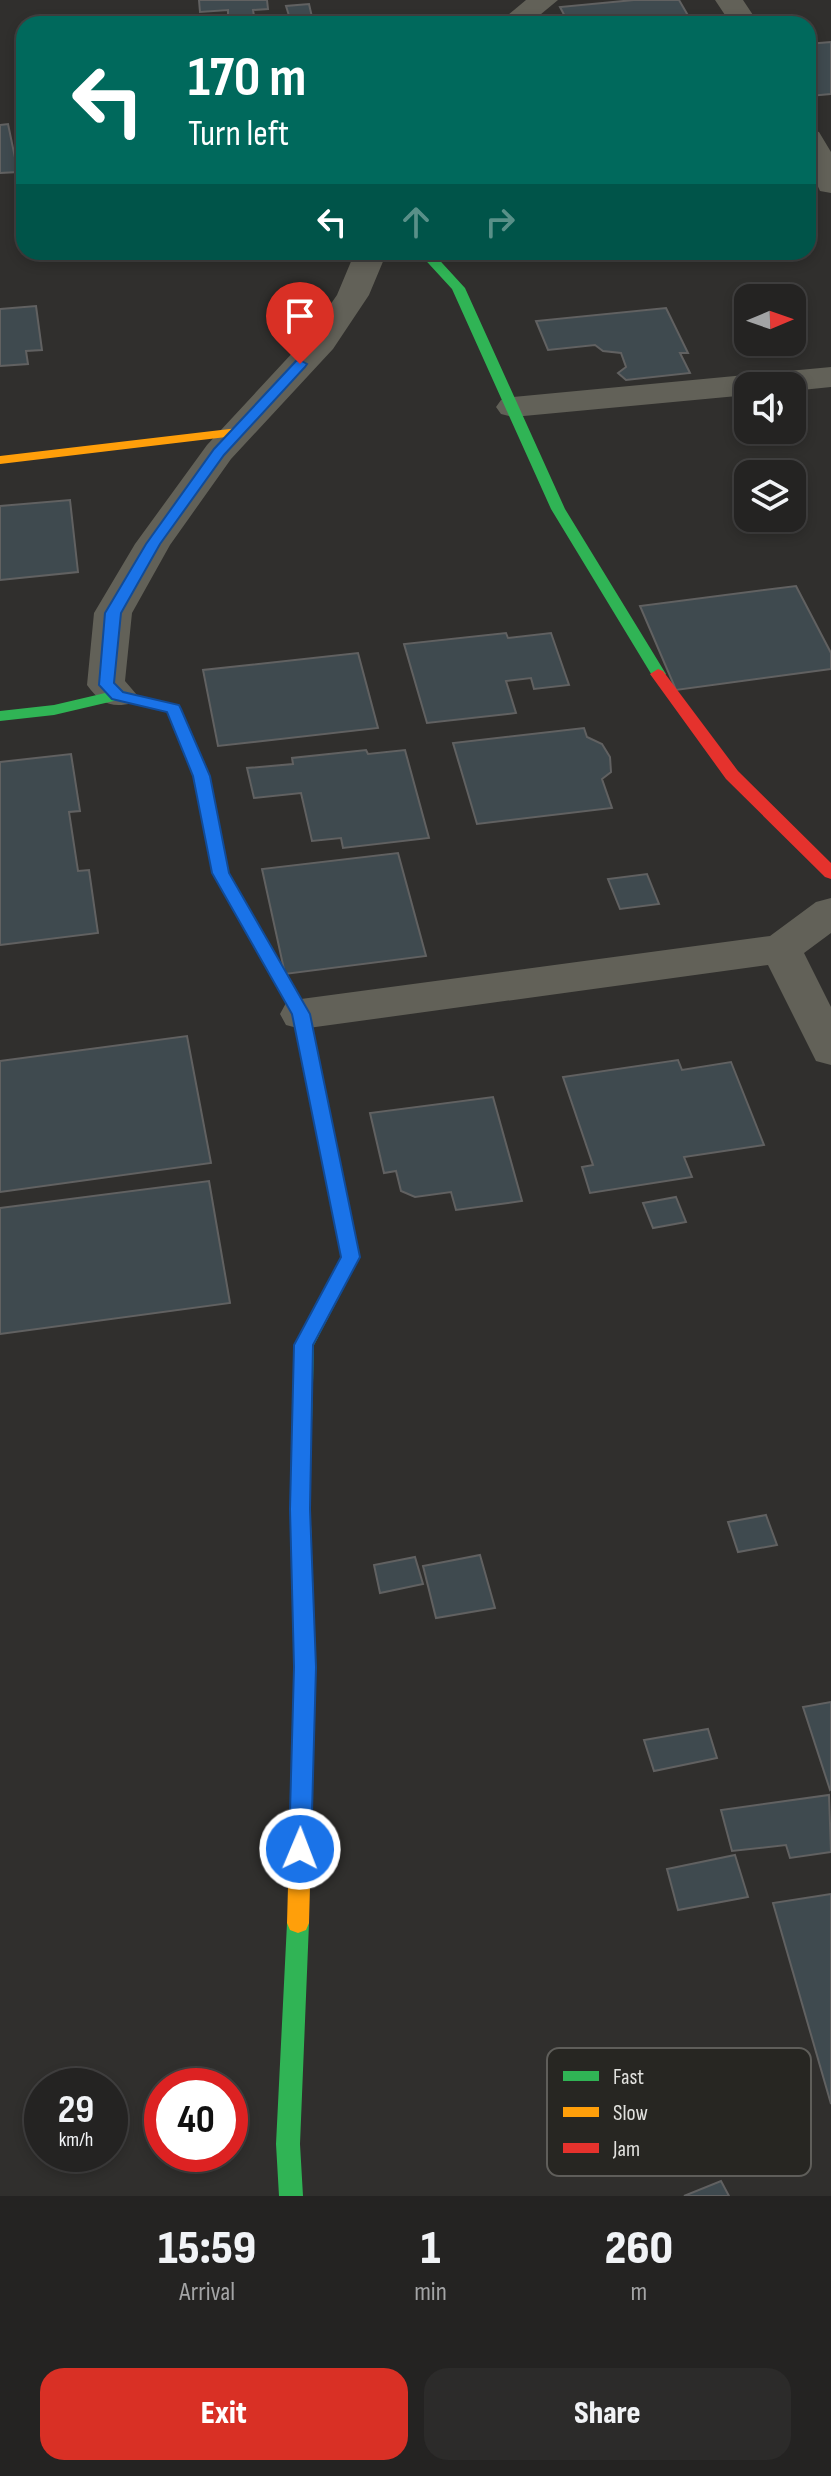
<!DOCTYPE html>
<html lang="en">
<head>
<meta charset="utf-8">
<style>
  :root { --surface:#242322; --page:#2c2b2a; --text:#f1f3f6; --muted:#a3a4a5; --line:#414040; --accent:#d93025 }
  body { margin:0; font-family:"Sofia Sans Condensed",sans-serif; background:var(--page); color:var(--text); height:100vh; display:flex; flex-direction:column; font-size:30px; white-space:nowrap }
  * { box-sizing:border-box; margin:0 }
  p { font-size:26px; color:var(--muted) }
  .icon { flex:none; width:44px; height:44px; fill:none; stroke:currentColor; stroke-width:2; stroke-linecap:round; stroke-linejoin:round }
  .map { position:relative; height:2196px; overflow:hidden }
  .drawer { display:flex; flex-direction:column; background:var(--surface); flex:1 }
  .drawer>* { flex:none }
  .guide { position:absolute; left:16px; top:16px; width:800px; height:244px; border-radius:24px; box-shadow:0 4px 12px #0003,0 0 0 2px var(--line); background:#00695c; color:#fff; overflow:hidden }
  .needle { width:52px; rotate:88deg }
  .tools { position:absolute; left:734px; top:284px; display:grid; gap:16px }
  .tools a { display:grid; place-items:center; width:72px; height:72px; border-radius:16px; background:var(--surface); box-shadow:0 4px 12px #0003,0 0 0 2px var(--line); font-size:40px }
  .speed { position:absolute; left:24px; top:2068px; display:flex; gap:16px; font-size:40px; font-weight:700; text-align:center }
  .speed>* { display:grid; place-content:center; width:104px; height:104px; border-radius:50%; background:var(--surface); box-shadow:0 4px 12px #0003,0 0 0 2px var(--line); line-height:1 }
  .speed small { font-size:20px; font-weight:400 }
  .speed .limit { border:12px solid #d22; background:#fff; color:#111 }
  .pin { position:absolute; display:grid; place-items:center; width:68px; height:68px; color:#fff; margin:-82px -34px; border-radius:50% 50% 50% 0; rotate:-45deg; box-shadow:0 0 8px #0007 }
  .pin .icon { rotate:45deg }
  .me { position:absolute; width:88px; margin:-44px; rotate:1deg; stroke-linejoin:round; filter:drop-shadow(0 0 6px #0008) }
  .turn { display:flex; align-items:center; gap:28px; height:168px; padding:0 40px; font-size:36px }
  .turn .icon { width:104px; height:104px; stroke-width:2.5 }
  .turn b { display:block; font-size:56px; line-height:68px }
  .lanes { display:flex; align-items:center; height:76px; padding:0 40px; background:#0003; justify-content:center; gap:40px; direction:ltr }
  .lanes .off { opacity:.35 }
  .eta { display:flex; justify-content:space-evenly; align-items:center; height:136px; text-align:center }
  .eta b { font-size:48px; font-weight:800; line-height:56px }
  .cta { display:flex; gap:16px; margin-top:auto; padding:16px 40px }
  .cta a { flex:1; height:92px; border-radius:24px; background:var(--accent); color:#fff; font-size:32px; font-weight:800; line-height:92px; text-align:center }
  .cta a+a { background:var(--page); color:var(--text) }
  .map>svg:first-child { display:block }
  .building { fill:#3f4a4f; stroke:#616161; stroke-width:2 }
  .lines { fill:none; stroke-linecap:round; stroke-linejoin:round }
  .street { fill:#626158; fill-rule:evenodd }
  .fast { fill:#30b455; fill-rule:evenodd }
  .slow { fill:#ff9f0a; fill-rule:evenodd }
  .jam { fill:#e5322d; fill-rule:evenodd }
  .route { fill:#1a73e8; stroke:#114b97; stroke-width:2 }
  .key { fill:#272622; stroke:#5f5e5a; stroke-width:2 }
  .key-label { font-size:22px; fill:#e1e1de }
</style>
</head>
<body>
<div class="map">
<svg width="831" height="2196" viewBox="0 0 831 2196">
  <rect width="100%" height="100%" fill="#302f2d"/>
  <path class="building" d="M199 0H267L268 9 253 10 254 16 228 17V10L200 12Z
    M634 0H679L693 24H569L560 7Z
    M309 4 312 17 290 19 286 6Z
    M831 42V94L810 96 808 44Z
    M8 124 18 172 0 173V125Z
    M36 306 42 350 26 351 28 364 0 366V309Z
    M666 308 688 353H680L690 373 626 380 618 373 626 367 621 353 603 351 595 345 548 350 536 321Z
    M70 500 78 572 0 580V506Z
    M796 586 831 653V669L676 690 640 606Z
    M506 633 508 638 551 633 569 685 534 689 531 678 506 681 516 713 427 723 404 644Z
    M358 653 378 728 218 746 203 670Z
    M584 728 587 737 602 744 610 757 611 772 602 779 612 808 477 824 453 743Z
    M366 750 368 754 405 750 429 838 343 848 341 838 312 841 301 793 254 798 247 768 293 764 292 758Z
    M71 754 80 811 69 812 78 871 89 870 98 933 0 945V762Z
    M398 853 426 956 285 974 262 869Z
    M647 874 659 904 620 909 608 879Z
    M187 1036 211 1163 0 1192V1061Z
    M678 1060 682 1070 731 1062 764 1145 684 1157 692 1177 590 1193 582 1167 593 1165 563 1077Z
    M493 1097 522 1201 456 1210 451 1192 415 1197 401 1191 396 1171 384 1173 370 1113Z
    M209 1181 230 1303 0 1334V1208Z
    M676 1197 686 1222 653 1228 643 1203Z
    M766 1515 777 1545 738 1552 728 1522Z
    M480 1555 495 1608 436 1618 423 1566Z
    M415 1557 423 1584 380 1593 374 1565Z
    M831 1702V1789L830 1790 803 1707Z
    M708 1729 717 1758 654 1771 644 1740Z
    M829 1795 831 1852 790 1858 786 1845 732 1851 721 1810Z
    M735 1855 748 1897 678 1910 667 1869Z
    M831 1894V2104L773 1903Z
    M721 2181 729 2196H684Z"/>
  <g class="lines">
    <path class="street" d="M526 0H558L529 24H497Z
      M715 0H743L759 24H731Z
      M808 129 819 132 831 152V193L820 191 808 165Z
      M355 252H387L369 295 333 349 231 459 170 545 132 613 125 681 137 695 132 703C111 709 99 702 87 685L94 613 135 544 207 445 309 335 337 295Z
      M831 367V387L792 391V386H748V395L513 417 501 414 496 407 501 400 513 397Z
      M831 898V933L804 953 831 1007V1065L816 1061 768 965 301 1029 286 1025 280 1014 286 1003 301 999 770 936 816 902Z"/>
    <path class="fast" d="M418 252H432L465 288 565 509 666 674 663 677H653L551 509 452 289Z
      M118 690 179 706 181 709 210 776 228 873 310 1014 360 1257 314 1345 310 1497 307 1503 300 1505 293 1503 290 1497 294 1345 342 1257 292 1014 212 873 194 776 167 712 118 700 54 715 0 721V711L54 705Z
      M298 1913 306 1916 309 1923 300 2144 303 2196H279L276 2144 287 1923 290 1916Z"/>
    <path class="slow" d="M238 428 243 429V435L0 464V456Z
      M300 1489 307 1491 310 1497 316 1667 309 1923 306 1930 298 1933 290 1930 287 1923 294 1667 290 1497 293 1491Z"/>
    <path class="jam" d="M658 669 663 671 738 771 831 863V879L825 877 726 779 650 674Z"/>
  </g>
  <path class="route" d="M300 360 307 364 305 367 224 455 160 544 121 613 114 683 123 692 179 705 181 709 210 776 229 873 310 1014 360 1257 313 1345 310 1509 316 1667 311 1849 308 1856 300 1859 292 1856 289 1849 294 1667 290 1509 294 1345 341 1257 292 1014 212 873 193 776 167 712 112 699 99 685 105 613 146 544 214 449 296 361Z"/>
  <rect x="547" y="2048" width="264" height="128" rx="12" class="key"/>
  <rect x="563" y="2071" width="36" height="10" fill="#30b455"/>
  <rect x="563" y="2107" width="36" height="10" fill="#ff9f0a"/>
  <rect x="563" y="2143" width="36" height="10" fill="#e5322d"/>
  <g class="key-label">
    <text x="613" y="2084">Fast</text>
    <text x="613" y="2120">Slow</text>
    <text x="613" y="2156">Jam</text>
  </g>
</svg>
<div class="tools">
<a><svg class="needle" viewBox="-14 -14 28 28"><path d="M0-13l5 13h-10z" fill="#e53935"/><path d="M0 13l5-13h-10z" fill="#a3a4a5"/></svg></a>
<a><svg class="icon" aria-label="sound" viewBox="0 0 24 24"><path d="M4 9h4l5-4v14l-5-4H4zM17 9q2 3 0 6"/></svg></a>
<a><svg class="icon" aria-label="layers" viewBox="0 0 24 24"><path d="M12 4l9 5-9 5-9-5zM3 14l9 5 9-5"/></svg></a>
</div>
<div class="speed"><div>29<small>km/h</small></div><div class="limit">40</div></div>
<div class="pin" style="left:300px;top:364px;background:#d93025"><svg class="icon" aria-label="arrive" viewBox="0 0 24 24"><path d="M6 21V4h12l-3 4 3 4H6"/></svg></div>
<svg class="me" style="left:300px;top:1849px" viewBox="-20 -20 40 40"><circle r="17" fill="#1a73e8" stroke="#fff" stroke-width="3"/><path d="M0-11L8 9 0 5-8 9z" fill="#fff"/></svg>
<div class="guide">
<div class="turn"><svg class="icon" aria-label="left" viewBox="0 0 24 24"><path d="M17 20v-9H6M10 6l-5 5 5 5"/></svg><div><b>170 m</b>Turn left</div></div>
<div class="lanes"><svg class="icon" aria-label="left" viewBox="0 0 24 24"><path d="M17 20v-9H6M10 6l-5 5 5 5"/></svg><svg class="icon off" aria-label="ahead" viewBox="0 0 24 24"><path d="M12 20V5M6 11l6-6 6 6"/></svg><svg class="icon off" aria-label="right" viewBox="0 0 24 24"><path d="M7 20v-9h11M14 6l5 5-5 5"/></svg></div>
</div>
</div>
<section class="drawer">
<div class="eta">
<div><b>15:59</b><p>Arrival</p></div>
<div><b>1</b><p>min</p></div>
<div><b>260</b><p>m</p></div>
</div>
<div class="cta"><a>Exit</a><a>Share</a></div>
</section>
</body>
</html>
